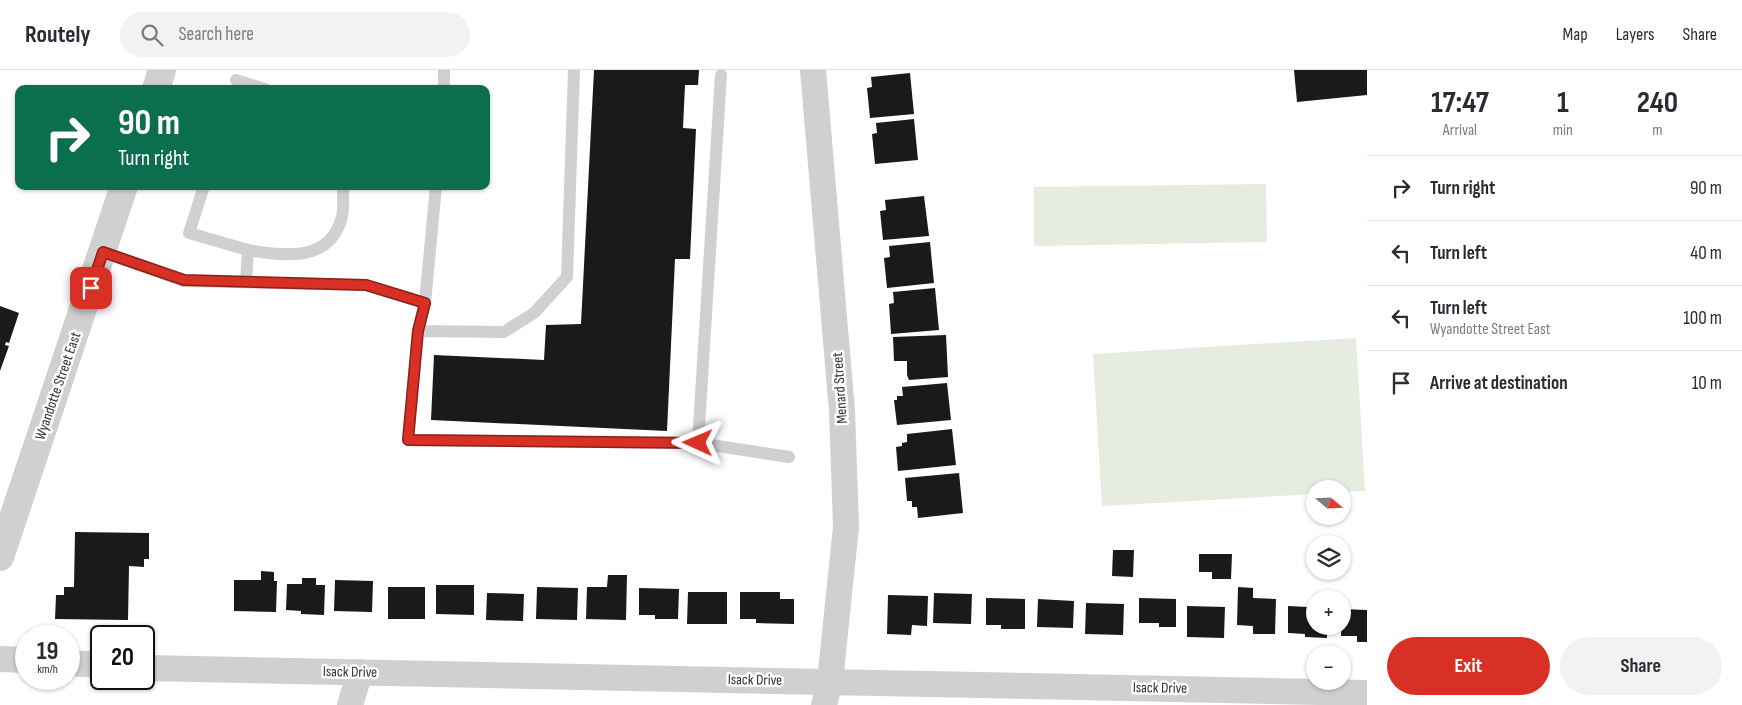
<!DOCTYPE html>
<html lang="en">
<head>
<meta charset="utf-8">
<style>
  :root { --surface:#fff; --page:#f2f2f3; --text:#2b2b33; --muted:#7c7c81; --line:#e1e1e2; --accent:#d93025 }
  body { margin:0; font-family:"Sofia Sans Condensed",sans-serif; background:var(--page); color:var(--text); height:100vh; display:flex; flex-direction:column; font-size:19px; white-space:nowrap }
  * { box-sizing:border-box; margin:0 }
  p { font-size:16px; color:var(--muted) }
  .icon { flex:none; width:28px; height:28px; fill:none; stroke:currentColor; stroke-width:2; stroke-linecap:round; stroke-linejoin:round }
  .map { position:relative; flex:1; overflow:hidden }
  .panel { display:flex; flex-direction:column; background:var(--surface); width:375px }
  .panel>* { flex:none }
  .banner { position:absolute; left:15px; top:15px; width:475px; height:105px; border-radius:10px; box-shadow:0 1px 4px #0004; background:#0b6e4f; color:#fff; overflow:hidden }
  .needle { width:32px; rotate:109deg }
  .controls { position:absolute; left:1306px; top:410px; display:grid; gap:10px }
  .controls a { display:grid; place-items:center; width:45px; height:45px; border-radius:50%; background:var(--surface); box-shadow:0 1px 4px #0004; font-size:25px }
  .speed { position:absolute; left:15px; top:555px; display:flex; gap:10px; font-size:25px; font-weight:700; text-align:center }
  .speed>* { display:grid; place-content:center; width:65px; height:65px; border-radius:50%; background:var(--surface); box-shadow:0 1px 4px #0004; line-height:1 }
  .speed small { font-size:12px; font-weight:400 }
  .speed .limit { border:2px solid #111; border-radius:8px; background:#fff; color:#111 }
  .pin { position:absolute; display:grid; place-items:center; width:42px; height:42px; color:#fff; margin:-21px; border-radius:10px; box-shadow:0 2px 8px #0006 }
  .me { position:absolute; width:55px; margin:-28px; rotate:271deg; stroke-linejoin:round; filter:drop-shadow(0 0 4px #0008) }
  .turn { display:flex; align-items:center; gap:18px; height:105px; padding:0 20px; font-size:22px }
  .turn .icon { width:65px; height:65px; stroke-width:2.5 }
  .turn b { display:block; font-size:35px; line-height:42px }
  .eta { display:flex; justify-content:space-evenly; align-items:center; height:85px; text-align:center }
  .eta b { font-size:30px; font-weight:700; line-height:35px }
  .button { display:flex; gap:10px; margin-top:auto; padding:10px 20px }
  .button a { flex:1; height:58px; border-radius:30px; background:var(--accent); color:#fff; font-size:20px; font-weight:700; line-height:58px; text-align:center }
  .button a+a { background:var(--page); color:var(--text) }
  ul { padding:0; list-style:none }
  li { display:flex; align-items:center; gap:15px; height:65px; padding:0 20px; border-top:1px solid var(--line) }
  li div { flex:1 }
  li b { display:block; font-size:19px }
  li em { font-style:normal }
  header { display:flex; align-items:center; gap:30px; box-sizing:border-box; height:70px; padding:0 25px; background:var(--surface); border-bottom:1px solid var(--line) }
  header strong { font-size:24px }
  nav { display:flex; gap:28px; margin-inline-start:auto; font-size:18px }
  .search { width:350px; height:45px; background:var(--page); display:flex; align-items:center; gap:12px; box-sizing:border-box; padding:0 18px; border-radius:28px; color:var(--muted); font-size:19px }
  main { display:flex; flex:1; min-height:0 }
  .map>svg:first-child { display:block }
  .green { fill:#e6ecdf }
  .building { fill:#1a1a1a }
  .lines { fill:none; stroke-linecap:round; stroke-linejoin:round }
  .service { stroke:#d0d0d0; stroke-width:12 }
  .minor { stroke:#d0d0d0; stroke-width:26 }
  .tertiary { stroke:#d0d0d0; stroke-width:28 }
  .route-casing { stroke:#8d1f18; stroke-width:12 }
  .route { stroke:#d93025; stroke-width:9 }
  .labels { text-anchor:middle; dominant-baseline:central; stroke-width:5; stroke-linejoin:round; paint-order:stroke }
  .street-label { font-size:15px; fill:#333; stroke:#fff }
</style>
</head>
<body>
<header>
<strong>Routely</strong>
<div class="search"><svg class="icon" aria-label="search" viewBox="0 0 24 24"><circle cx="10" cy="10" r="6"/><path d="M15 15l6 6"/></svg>Search here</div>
<nav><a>Map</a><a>Layers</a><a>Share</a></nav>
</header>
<main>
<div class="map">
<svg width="1367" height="635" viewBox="0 0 1367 635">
  <rect width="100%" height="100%" fill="#fff"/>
  <path class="green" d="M1266 114 1267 172 1034 176V117Z
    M1356 268 1365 421 1343 422 1342 419H1315V424L1102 436 1093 284Z"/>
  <path class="building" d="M594 0H699L698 15H685L683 58 696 59 690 189H675L667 361 431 350 434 285 544 290 546 255 581 254Z
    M1294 0H1367V25L1297 32Z
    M910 3 914 44 870 48 867 18 872 17 871 7Z
    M914 49 918 90 875 94 872 64 877 63 876 53Z
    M924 126 929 166 883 170 880 141 886 140 885 130Z
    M930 172 934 213 887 218 884 188 890 187 889 176Z
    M935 218 939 260 891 264 889 234 894 233 893 222Z
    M0 236 19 243 9 273 6 272 5 275 9 276 0 301Z
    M946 265 948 307 909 310 907 305V291H894L893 267Z
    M947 313 951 350 897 355 894 330H897V326H903L902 317Z
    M952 359 956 395 898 401 896 377 902 376V373L907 372V364Z
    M959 403 963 443 918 448 917 437H912V431H907L905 408Z
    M75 462 149 463V489H144V497L129 496 128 550 55 549 56 525H64V517H74Z
    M1113 480H1134L1133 507 1112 506Z
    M1199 484H1232L1231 509H1212V502H1199Z
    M261 501 274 502V511H277L276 542 234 541V510H261Z
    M608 505H627L626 550 586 549 587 517H607Z
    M302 508H316V515H325L324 545 301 544V541L286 540 287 514H302Z
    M335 510 373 511 372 542 334 541Z
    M436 515H474V545L436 544Z
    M388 517H425V549H388Z
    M537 517 578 518 577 550 536 549Z
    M1238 517 1253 518V528L1276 529 1275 564H1253V556L1237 555Z
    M639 518 679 519 678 549H655V545H639Z
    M688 522H727V554H687Z
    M740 522H780V529H794V554L756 553V549H740Z
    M487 523 524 524 523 551 486 550Z
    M934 523 972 524 971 554 933 553Z
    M888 525 928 526 927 556 912 555 911 565 887 564Z
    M986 528 1025 529V559H1001V555H986Z
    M1139 528 1176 529V557H1159V553H1139Z
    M1038 529 1074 531 1073 558 1037 557Z
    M1086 533 1124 534 1123 565 1085 564Z
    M1308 534 1315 535V556H1327V568L1305 567V564L1288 563V536L1308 537Z
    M1187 536 1225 537 1224 568 1187 567Z
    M1342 539 1367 540V572H1357V566H1341Z"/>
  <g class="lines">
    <path class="service" d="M236 10 265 19
      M444 19V0
      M204 116 189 163 248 180 246 212
      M436 116 425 233 418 261 408 370 698 373 789 387
      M248 180C284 186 330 193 342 147 344 138 343 126 343 116
      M103 182 184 211 366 215 425 233
      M418 261 504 262 534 243 567 207 574 0
      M698 373 721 5"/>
    <path class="minor" d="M813 0 842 341 846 457 830 611 824 635
      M0 589 26 590
      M69 593 101 595
      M144 598 1367 623
      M350 635 360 602"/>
    <path class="tertiary" d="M156 19 162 0
      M0 487 124 116"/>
  </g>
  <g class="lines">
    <defs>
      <path id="route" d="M91 218 103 182 184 210 366 215 425 233 418 261 408 370 698 373"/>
    </defs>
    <use href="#route" class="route-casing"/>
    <use href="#route" class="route"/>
  </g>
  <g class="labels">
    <g class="street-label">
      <text transform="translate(58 316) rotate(-71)">Wyandotte Street East</text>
      <text transform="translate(840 318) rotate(-94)">Menard Street</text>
      <text transform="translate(350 602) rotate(1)">Isack Drive</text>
      <text transform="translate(755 610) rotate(1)">Isack Drive</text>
      <text transform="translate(1160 618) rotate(1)">Isack Drive</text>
    </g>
  </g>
</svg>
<div class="controls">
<a><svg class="needle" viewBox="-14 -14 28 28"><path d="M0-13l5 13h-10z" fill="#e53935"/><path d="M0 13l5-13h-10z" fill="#7c7c81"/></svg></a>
<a><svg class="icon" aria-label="layers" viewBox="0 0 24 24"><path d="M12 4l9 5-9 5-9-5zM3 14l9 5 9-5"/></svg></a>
<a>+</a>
<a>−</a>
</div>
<div class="speed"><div>19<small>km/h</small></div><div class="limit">20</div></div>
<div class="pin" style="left:91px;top:218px;background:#d93025"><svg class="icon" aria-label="arrive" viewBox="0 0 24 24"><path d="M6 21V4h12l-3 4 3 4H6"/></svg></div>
<svg class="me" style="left:698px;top:373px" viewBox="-20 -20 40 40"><path d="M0-17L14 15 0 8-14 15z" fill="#d93025" stroke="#fff" stroke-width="4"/></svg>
<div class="banner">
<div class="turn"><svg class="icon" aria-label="right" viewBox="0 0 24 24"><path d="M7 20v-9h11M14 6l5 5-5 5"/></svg><div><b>90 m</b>Turn right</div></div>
</div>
</div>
<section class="panel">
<div class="eta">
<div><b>17:47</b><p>Arrival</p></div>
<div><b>1</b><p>min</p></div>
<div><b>240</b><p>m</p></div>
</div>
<ul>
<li><svg class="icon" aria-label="right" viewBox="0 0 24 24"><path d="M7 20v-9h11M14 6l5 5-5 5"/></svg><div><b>Turn right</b></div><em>90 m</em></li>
<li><svg class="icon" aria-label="left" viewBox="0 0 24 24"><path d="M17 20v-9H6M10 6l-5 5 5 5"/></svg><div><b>Turn left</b></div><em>40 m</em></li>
<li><svg class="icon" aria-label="left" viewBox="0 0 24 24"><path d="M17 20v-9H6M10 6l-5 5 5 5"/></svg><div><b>Turn left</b><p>Wyandotte Street East</p></div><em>100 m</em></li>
<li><svg class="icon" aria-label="arrive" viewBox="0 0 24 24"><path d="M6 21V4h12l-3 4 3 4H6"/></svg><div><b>Arrive at destination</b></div><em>10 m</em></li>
</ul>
<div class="button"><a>Exit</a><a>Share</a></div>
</section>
</main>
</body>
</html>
